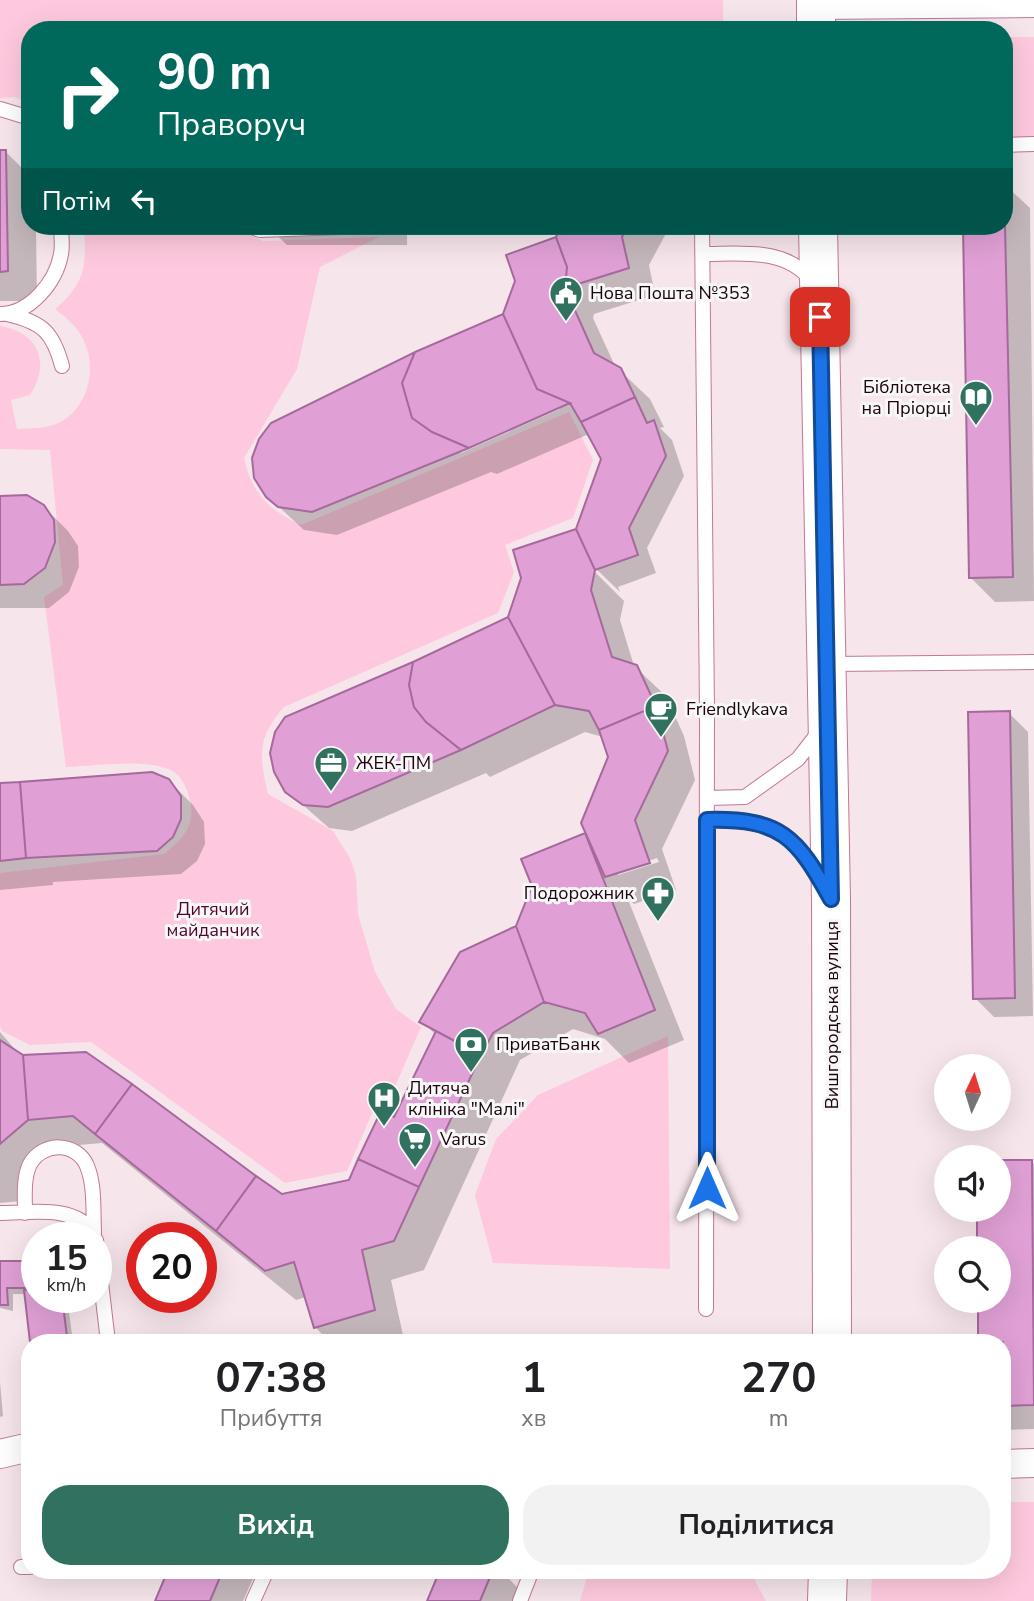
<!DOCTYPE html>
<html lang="uk">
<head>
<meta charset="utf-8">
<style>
  :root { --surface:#fff; --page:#f2f2f2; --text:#202124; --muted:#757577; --accent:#31715f }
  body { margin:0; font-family:"Nunito Sans",sans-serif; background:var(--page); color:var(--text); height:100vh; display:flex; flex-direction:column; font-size:26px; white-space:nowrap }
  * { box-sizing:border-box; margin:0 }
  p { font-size:23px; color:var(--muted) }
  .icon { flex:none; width:38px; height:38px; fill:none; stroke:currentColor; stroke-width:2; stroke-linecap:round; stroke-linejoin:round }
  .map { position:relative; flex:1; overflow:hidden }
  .sheet { position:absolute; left:21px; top:1334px; width:990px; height:245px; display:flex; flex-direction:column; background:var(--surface); border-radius:28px; box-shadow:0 7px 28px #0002 }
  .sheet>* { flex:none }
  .hud { position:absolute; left:21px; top:21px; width:992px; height:214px; border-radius:28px; box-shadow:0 7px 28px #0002; background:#00695c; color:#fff; overflow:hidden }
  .needle { width:46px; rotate:4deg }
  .buttons { position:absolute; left:934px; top:1054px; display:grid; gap:14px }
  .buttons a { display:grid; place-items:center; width:77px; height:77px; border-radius:50%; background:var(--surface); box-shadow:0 7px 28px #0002; font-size:35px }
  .speed { position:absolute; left:21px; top:1222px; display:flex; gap:14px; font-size:35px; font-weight:700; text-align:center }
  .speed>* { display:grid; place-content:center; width:91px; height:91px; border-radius:50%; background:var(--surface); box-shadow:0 7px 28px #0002; line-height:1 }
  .speed small { font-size:18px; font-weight:400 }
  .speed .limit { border:10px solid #d22; background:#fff; color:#111 }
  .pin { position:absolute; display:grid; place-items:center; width:60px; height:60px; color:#fff; margin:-30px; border-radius:14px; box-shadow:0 4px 10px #0006 }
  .me { position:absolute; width:77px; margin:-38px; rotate:0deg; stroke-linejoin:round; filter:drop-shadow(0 0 5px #0008) }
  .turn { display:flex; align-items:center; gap:24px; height:147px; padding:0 21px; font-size:32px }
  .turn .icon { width:91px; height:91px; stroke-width:2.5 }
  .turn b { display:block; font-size:49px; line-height:60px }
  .then { display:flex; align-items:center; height:66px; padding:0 21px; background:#0003; gap:14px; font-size:26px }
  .eta { display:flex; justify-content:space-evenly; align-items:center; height:119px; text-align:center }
  .eta b { font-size:42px; font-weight:700; line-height:49px }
  .cta { display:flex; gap:14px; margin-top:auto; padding:14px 21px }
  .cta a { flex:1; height:80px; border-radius:28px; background:var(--accent); color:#fff; font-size:28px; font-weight:700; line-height:80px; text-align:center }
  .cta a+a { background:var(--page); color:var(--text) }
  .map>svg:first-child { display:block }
  .green { fill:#fec9de }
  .shadow { fill:#0003; fill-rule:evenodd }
  .building { fill:#e0a0d5; stroke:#a5699c; stroke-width:2 }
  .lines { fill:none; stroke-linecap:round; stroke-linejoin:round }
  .service-casing { stroke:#c27798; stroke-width:16 }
  .minor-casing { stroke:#c27798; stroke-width:30 }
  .secondary-casing { stroke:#c27798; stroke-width:40 }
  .service { stroke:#fff; stroke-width:14 }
  .minor { stroke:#fff; stroke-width:28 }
  .secondary { stroke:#fff; stroke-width:38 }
  .route-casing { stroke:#114b97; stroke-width:18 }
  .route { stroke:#1a73e8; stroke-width:12 }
  .labels { text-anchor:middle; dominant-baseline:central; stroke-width:6; stroke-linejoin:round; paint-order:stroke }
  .poi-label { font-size:18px; fill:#1c030f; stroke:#f7f7f7; text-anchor:start }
  .park-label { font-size:18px; fill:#530531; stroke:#f7f7f7 }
  .street-label { font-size:18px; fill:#1c030f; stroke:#f7f7f7 }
</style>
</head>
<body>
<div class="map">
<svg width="1034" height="1601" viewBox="0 0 1034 1601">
  <rect width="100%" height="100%" fill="#f6e5eb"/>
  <path class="green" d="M0 0H723V30H30V103L14 97 0 98Z
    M1004 37H1034V137L1005 138Z
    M84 226H238L246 234 263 241 379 237 320 267 297 369 244 458C252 494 268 509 301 525L569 412 593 460 573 518 505 545 514 572 498 613 284 707C257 738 259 756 268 794L333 831 350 858 356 876 358 914 375 972 396 1009 421 1027 387 1105 377 1102 347 1171 285 1183 91 1042 30 1045 2 1031 0 1026V873L164 854C181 840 194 828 191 805 189 794 184 779 174 772 152 757 94 766 66 767L44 597 63 585 50 450 0 449V326C39 332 51 363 30 395L11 400 17 429C27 428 40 429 50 426 85 417 99 372 84 341 78 327 67 318 55 309 87 282 86 265 84 226Z
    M668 1036 670 1269 493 1263 475 1195 496 1139 538 1095Z
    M1003 1502H1034V1601H871L872 1570H1003Z
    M589 1570H749L766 1601H580Z"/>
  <path class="shadow" d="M0 152H6L30 176V226H36L37 301H0Z
    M1004 184 1030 208 1034 601 995 602 971 578 964 226H1004Z
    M267 226H407V245H287Z
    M563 226H670L649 265 655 295 594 314 593 318 615 366 650 399 664 427 660 428 672 440 684 476 647 548 656 573 618 587 620 592 590 563 588 565 624 601 620 620 634 666 666 696 684 736 695 780 662 849 676 890 634 904 627 897 684 1040 629 1063 605 1039 573 1029 520 1060 424 1270 391 1280 404 1340 330 1342 315 1327 306 1297 296 1300 102 1143 57 1147 22 1179V1201L0 1203V1032L19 1054 281 1196 350 1181 395 1119 436 1035 422 1021 518 927 533 886 524 860 587 834 610 757 603 737 585 732 490 777 486 773 352 831 329 828 287 791 415 664 511 618 578 530 603 459 589 434 497 474 491 472 337 535 304 530 267 496 504 316ZM558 406 560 409 461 453 460 450ZM657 858 659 862 618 875V871Z
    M0 498 43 506 68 531 78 546 79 567 69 592 49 608H0Z
    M1009 713 1028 732 1033 1016 994 1017 975 998Z
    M168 780 193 805 204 822 205 844 197 861 181 874 53 882V885L0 890V785Z
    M1031 1161 1034 1164V1429L1005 1430 1003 1342H980V1300H999V1209Z
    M25 1262 32 1269 33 1290 37 1297H67L73 1342 32 1341 26 1294H13V1311L0 1308V1263Z
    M0 1382 3 1416 0 1417Z
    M170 1570H250L255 1574 243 1601H156Z
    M442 1570H500L519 1589 514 1601H429Z"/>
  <path class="building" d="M0 150H6L8 271 0 272Z
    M1004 182 1013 577 969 578 963 226H1004Z
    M561 226H628L622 237 629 268 565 288 567 267 556 237Z
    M556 237 567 267 565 288 594 353 621 368 635 397 581 422 570 403 537 389 503 314 515 281 506 255Z
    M503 314 537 389 570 403 469 448 432 432 412 418 402 383 415 352Z
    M415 352 402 383 412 418 432 432 469 448 312 512 278 507 266 497 254 478 252 458 259 439 271 423Z
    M635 397 647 423 654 420 666 456 629 528 638 555 595 570 576 529 601 459 581 422Z
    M27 495 44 505 54 520 55 542 45 568 24 584 0 585V496Z
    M576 529 595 570 591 590 612 657 637 665 656 706 599 730 589 711 555 705 508 617 521 578 513 550Z
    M508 617 555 705 461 750 426 722 414 707 409 685 413 662Z
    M413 662 409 685 414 707 426 722 461 750 328 807 303 805 285 792 274 772 270 753 275 732 285 717Z
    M656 706 668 751 635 820 650 863 605 877 581 823 608 757 599 730Z
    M1010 711 1015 998 973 999 968 712Z
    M152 772 169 779 181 796V819L173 837 157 851 26 858 20 782Z
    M20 782 26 858 0 861V783Z
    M585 833 655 1010 598 1034 585 1013 544 1002 516 926 532 886 521 859Z
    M516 926 544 1002 493 1033 481 1055 419 1022 460 952Z
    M436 1031 481 1055 419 1187 358 1159 381 1111 394 1117Z
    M0 1040 23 1055 28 1120 0 1144Z
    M86 1052 132 1084 95 1134 73 1116 28 1120 23 1055Z
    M132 1084 256 1176 216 1231 95 1134Z
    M358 1159 419 1187 394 1241 362 1250 375 1310 314 1328 294 1262 265 1271 216 1231 256 1176 282 1194 349 1180Z
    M999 1160H1032L1034 1405 1003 1406V1342H978V1300H999V1248H977V1209H999Z
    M0 1261H26L27 1288H7L8 1305H0Z
    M37 1288V1297H62L67 1337 30 1342 24 1290Z
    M168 1570H223L210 1601H155Z
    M440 1570H493L480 1601H427Z"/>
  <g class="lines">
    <defs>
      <path id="service" d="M0 109 30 118
        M1004 145 1034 144
        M248 226 260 230 369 226
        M702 226 707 710 706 1309
        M703 254C741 254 786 247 812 281
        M0 314C30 314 56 282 61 254 63 246 61 235 61 226
        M7 314C42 322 53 332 62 366
        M829 664 1034 662
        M707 798 745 797 798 759 819 732
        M707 820C764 818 791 826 820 879
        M0 1213C31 1213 74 1204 94 1233
        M25 1213C25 1198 23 1178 30 1164 43 1141 77 1142 87 1166 95 1185 93 1211 94 1232
        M96 1240 108 1342
        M21 1567H30
        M253 1601 267 1570
        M520 1601 532 1570"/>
      <path id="minor" d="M816 5 1034 3
        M0 1454 30 1447
        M1003 1464 1034 1463"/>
      <path id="secondary" d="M816 0V30
        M818 226 831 899 832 1342
        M827 1601 828 1570"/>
    </defs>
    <use href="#service" class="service-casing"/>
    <use href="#minor" class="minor-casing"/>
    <use href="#secondary" class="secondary-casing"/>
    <use href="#service" class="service"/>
    <use href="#minor" class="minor"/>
    <use href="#secondary" class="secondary"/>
  </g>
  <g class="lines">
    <defs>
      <path id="route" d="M707 1188V820C781 818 797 837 831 899L820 317"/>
    </defs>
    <use href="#route" class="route-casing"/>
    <use href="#route" class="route"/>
  </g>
  <defs>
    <symbol id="civic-pin" viewBox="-11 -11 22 30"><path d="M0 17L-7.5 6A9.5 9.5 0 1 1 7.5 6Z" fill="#31715f" stroke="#f7f7f7"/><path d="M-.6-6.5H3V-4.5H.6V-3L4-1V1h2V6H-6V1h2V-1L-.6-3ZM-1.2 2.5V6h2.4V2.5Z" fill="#fff"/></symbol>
    <symbol id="library-pin" viewBox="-11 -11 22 30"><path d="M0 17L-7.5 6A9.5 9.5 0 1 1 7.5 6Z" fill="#31715f" stroke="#f7f7f7"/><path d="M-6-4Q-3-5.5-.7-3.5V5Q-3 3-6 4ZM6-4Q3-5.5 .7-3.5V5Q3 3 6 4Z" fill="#fff"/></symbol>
    <symbol id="cafe-pin" viewBox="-11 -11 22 30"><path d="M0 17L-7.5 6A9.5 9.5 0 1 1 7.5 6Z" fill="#31715f" stroke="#f7f7f7"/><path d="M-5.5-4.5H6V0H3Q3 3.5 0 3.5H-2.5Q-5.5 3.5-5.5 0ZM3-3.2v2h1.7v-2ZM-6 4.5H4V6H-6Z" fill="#fff"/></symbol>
    <symbol id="office-pin" viewBox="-11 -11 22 30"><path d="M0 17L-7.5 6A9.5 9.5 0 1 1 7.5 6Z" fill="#31715f" stroke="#f7f7f7"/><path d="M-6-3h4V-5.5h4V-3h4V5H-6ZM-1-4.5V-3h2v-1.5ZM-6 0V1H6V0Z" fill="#fff"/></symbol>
    <symbol id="pharmacy-pin" viewBox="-11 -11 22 30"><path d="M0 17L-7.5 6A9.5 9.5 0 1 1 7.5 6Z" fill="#31715f" stroke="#f7f7f7"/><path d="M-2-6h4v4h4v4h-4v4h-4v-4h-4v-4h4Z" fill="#fff"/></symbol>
    <symbol id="bank-pin" viewBox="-11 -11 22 30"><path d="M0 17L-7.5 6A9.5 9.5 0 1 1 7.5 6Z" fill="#31715f" stroke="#f7f7f7"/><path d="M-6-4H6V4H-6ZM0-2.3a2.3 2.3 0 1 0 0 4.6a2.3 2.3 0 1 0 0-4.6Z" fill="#fff"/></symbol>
    <symbol id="hospital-pin" viewBox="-11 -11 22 30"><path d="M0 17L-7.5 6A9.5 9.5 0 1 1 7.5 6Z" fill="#31715f" stroke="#f7f7f7"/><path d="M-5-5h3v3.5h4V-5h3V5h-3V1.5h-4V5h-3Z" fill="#fff"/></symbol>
    <symbol id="supermarket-pin" viewBox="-11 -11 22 30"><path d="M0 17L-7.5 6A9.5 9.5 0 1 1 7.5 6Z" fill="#31715f" stroke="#f7f7f7"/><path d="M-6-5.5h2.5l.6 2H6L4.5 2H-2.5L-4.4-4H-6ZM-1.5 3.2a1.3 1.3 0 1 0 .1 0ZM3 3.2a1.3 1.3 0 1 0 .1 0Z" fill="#fff"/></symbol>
  </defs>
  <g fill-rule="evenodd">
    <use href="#civic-pin" x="547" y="274" width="38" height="52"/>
    <use href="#library-pin" x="957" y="378" width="38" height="52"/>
    <use href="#cafe-pin" x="642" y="690" width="38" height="52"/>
    <use href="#office-pin" x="312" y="744" width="38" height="52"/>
    <use href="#pharmacy-pin" x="639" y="874" width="38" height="52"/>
    <use href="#bank-pin" x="452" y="1025" width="38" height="52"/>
    <use href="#hospital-pin" x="365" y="1079" width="38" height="52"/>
    <use href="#supermarket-pin" x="396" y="1120" width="38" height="52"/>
  </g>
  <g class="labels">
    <g class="poi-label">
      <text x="590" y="293">Нова Пошта №353</text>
      <text x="951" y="387" text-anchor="end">Бібліотека<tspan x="951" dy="21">на Пріорці</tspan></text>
      <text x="686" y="709">Friendlykava</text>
      <text x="356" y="763">ЖЕК-ПМ</text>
      <text x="634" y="893" text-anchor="end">Подорожник</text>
      <text x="496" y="1044">ПриватБанк</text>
      <text x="408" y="1088">Дитяча<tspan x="408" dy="21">клініка "Малі"</tspan></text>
      <text x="440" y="1139">Varus</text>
    </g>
    <g class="park-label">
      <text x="213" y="909">Дитячий<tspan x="213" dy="21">майданчик</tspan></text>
    </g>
    <g class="street-label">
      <text transform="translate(832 1015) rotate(-90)">Вишгородська вулиця</text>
    </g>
  </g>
</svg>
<div class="buttons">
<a><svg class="needle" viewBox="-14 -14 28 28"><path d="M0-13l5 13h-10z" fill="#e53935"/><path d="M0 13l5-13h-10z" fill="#757577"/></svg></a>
<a><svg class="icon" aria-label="sound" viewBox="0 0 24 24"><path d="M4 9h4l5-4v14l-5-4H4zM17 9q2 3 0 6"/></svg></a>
<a><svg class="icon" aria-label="search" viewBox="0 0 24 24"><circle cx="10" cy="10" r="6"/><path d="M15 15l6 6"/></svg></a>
</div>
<div class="speed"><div>15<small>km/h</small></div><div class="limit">20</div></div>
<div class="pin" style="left:820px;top:317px;background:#d93025"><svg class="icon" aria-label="arrive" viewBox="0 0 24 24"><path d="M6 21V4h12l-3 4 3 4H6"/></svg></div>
<svg class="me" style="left:707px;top:1188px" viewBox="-20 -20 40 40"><path d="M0-17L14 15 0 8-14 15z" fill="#1a73e8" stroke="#fff" stroke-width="4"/></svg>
<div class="hud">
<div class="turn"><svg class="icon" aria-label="right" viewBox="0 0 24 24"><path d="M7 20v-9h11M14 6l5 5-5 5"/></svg><div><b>90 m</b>Праворуч</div></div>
<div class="then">Потім<svg class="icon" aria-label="left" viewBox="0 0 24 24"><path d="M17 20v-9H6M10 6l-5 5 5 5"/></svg></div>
</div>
<section class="sheet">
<div class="eta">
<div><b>07:38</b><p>Прибуття</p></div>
<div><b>1</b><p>хв</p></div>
<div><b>270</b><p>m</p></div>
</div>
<div class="cta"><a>Вихід</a><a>Поділитися</a></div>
</section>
</div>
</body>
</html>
